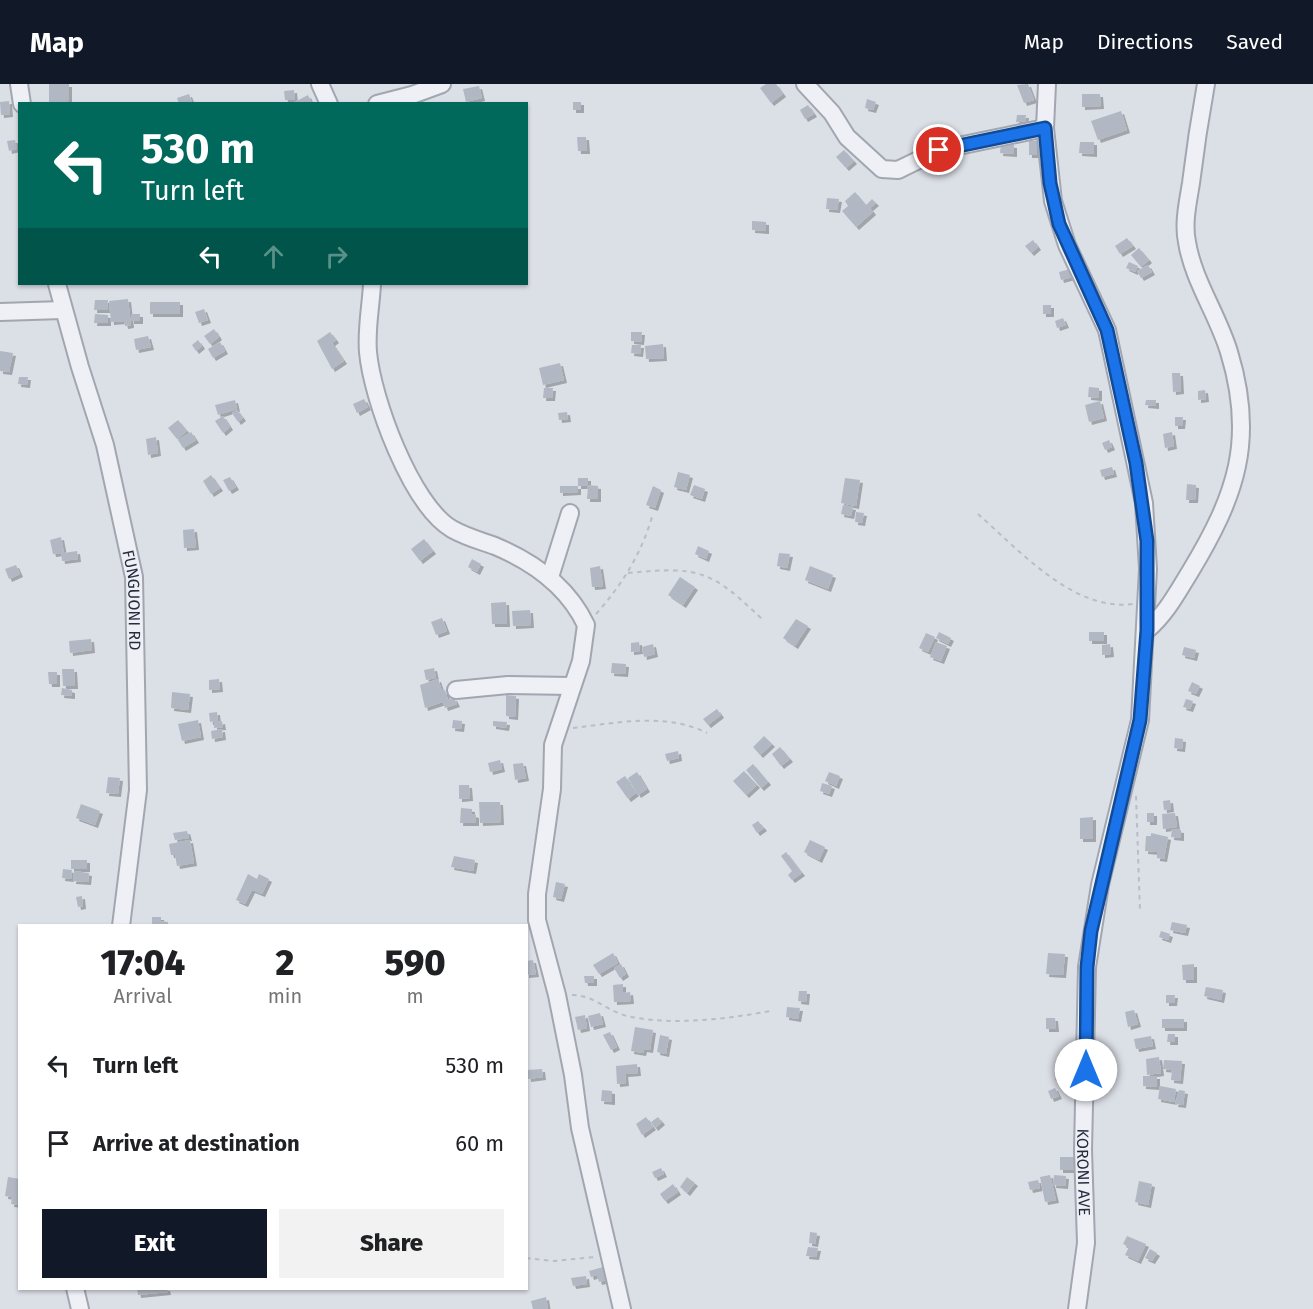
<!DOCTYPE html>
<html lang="en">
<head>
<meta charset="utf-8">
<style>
  :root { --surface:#fff; --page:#f2f2f2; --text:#202124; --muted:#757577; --accent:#111827 }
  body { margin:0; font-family:"Fira Sans",sans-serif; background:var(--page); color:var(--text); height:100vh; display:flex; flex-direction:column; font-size:22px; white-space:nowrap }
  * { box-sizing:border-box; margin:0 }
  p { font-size:20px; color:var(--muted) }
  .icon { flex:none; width:33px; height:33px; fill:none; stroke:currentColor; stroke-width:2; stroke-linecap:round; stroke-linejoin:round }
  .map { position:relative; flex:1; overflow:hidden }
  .side { position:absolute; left:18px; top:840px; width:510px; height:366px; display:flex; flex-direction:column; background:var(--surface); border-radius:0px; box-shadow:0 2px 4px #0004 }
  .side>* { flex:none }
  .top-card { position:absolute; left:18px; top:18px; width:510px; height:183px; border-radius:0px; box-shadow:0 2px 4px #0004; background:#00695c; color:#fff; overflow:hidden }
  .pin { position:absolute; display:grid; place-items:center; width:51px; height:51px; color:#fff; margin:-26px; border:3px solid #fff; border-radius:50%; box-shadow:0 2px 6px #0007 }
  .me { position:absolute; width:66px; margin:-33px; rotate:0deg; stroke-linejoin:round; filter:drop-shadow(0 0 4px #0008) }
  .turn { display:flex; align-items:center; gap:21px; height:126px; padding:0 24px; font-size:27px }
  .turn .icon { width:78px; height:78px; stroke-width:2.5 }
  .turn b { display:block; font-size:42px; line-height:51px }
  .lanes { display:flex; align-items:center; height:57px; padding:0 24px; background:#0003; justify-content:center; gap:30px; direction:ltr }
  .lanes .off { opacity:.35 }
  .eta { display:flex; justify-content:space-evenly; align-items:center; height:102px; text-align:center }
  .eta b { font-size:36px; font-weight:800; line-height:42px }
  .primary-button { display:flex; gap:12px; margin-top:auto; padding:12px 24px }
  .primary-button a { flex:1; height:69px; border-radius:0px; background:var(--accent); color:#fff; font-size:24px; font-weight:800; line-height:69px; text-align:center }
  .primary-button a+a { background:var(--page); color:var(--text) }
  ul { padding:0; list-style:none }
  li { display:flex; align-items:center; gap:18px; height:78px; padding:0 24px }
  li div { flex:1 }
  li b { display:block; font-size:22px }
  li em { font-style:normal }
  header { display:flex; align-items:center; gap:36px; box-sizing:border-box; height:84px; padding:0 30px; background:var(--accent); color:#fff }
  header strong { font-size:28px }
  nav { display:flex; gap:33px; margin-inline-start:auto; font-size:21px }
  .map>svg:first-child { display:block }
  .building { fill:#b2b8c3; filter:url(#shadow) }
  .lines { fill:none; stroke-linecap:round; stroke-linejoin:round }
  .minor-casing { stroke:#a1a6b0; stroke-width:20 }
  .path { stroke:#babdc5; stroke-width:2; stroke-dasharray:4.5 4.5; stroke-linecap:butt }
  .minor { stroke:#eef0f5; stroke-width:16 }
  .route-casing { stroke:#114b97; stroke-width:15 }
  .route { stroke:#1a73e8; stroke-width:10 }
  .labels { text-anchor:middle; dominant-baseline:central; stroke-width:4.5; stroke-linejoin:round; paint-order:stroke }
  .street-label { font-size:16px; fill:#252c3d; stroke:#eaeef4 }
</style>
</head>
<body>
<header>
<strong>Map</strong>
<nav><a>Map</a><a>Directions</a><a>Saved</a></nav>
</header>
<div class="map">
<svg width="1313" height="1225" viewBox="0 0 1313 1225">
  <defs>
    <filter id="shadow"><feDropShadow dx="3" dy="3" stdDeviation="0" flood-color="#0004"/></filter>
  </defs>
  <rect width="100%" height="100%" fill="#dbdfe6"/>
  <path class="building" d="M49 0H69V17L49 18Z
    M766 0H776L783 10 771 19 760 4Z
    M1028 0 1034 16 1024 19 1017 1Z
    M479 2 482 14 466 18 463 5Z
    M294 6 295 16H285L284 7Z
    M189 10 192 18 179 20 177 14Z
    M1082 10H1100L1101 22 1082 23Z
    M308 11 312 20H291Z
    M867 15 876 18 873 26 865 24Z
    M9 17 10 30 1 31 0 18Z
    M573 18H581V26H573Z
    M808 21 814 30 805 35 800 26Z
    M1121 27 1127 46 1098 56 1091 37Z
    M1017 31H1026L1025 38H1016Z
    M577 53H586L587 67H578Z
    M15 56 17 65 9 67 7 57Z
    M1029 57H1037V71H1029Z
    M1080 58H1094V70L1079 69Z
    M1001 60 1014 61V70L1000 69Z
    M844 66 854 77 846 84 836 73Z
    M855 108 866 121 872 115 876 119 870 124 873 128 856 143 842 127 848 122 845 117Z
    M827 114 839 115 837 126 826 125Z
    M752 137 766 138V147L752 146Z
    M1127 154 1133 162 1120 170 1115 162Z
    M1033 156 1038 163 1031 169 1025 162Z
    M1139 164 1149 176 1141 183 1131 171Z
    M1129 178 1138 182 1135 188 1126 184Z
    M1148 181 1152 188 1141 194 1137 187Z
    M1074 184 1076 192 1061 196 1059 188Z
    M128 215 131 241 125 242 124 237 111 238 109 217Z
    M95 216H108L107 226H94Z
    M150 218H180V230H150Z
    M1043 221H1051V230H1043Z
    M204 225 208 236 199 239 195 228Z
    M95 230 108 231V239H94Z
    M131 230H140V237H131Z
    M1063 234 1066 241 1057 244 1055 237Z
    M214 245 219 253 210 260 204 252Z
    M330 248 336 256 332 259 344 277 332 285 317 257Z
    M631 248H642L641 258 631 257Z
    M148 252 151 263 136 266 134 255Z
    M198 256 202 262 196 267 192 261Z
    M220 258 225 267 213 274 208 265Z
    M663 260 664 274 646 275 645 262Z
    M632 261H641L640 270 631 269Z
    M0 267 13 269 9 288 0 287Z
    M560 279 564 296 543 301 539 284Z
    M1172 289H1180L1181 307 1173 308Z
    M19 293H28L27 301 18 300Z
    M1089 303 1099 304V314L1088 313Z
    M544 304H553L552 314H543Z
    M1205 306 1206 315 1198 316V307Z
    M364 315 368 323 357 329 353 320Z
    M235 316 237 325 218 331 215 321Z
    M1146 316H1156V322L1145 321Z
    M1100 317 1104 334 1089 338 1085 321Z
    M237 326 243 334 238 338 232 329Z
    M567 328 568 335 559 336 558 329Z
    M223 332 230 343 223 349 215 337Z
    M1175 333H1183L1182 342H1175Z
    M178 336 187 347 177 355 168 344Z
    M191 348 196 356 183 364 178 356Z
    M1172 348 1174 362 1165 364 1163 350Z
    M156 353 158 369 148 371 146 355Z
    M1109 356 1112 363 1105 366 1102 359Z
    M1112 383 1114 390 1102 393 1100 386Z
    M678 388 690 391 686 406 674 403Z
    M211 391 220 404 211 410 203 397Z
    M230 393 236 403 229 407 223 396Z
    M578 394H588V401L598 402V415H587L588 402H578Z
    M845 394 860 396 856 422 841 419Z
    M1187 400 1196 401 1195 416H1186Z
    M694 401 705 405 702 415 690 411Z
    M560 402H578V408L560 409Z
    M653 402 661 406 655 424 646 421Z
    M843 421 853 423 851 432 841 430Z
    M856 428 864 429 862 439 855 438Z
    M194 445 196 463 184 464 183 446Z
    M61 453 64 469 77 467 78 475 62 477 61 469 53 470 50 456Z
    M424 455 433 467 420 477 411 465Z
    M698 462 709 467 706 475 695 470Z
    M779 469 790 470 787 484 777 482Z
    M472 475 481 480 477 488 468 483Z
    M16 481 20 490 9 495 5 485Z
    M600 482 603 502 592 503 590 484Z
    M810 482 833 491 828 505 805 496Z
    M680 493 695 503 683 521 668 511Z
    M506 518 507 540H492L491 519Z
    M530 526 531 541 513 542 512 527Z
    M442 534 447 547 436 551 431 538Z
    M796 535 808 542 795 562 783 554Z
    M939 548 951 554 948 560 936 554Z
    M1089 548H1104V557H1089Z
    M926 549 935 553 928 568 919 564Z
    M91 555 92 566 70 569 69 557Z
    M639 558 640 567 631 568V559Z
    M936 558 947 562 941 577 930 573Z
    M653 560 655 570 644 573 642 563Z
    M1110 560 1111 570 1102 571V561Z
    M1184 563 1196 566 1194 574 1182 571Z
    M612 579 626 580 625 590 611 589Z
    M434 584 436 594 426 596 424 586Z
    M62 585H74L75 602H63Z
    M48 588H57V600H49Z
    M219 595 220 605 209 606V596Z
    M438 595 442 607 445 606 448 616 454 614 457 620 445 624 443 618 425 624 420 601Z
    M1192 598 1200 602 1196 610 1188 607Z
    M62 604 72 606V612L61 611Z
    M172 608 190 610 188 626 171 624Z
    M506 611 516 612 515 633 506 632Z
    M1186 615 1193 617 1190 625 1183 623Z
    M717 625 721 631 708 641 703 635Z
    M217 628 218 638 222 637 223 643 214 644V637L210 638 209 629Z
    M198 636 201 653 182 657 178 640Z
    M453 636 462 637 461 645 452 644Z
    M493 637 507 638 506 644 493 642Z
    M222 645 223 653 212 655 211 647Z
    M764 652 772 660 760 671 753 663Z
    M1175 654 1183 655 1182 665 1174 664Z
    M780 663 790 675 781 682 772 670Z
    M678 667 679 674 667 677 665 670Z
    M500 676 502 685 490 688 488 679Z
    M523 679 526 694 515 696 513 680Z
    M753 680 768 698 761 704 746 686Z
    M744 687 757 701 746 711 733 697Z
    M637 688 647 705 638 711 628 694Z
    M829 688 840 692 836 702 825 697Z
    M625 692 636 709 628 715 616 698Z
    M108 693 120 694 118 710 106 709Z
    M822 699 832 702 829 710 820 707Z
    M459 701H469L470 714 459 715Z
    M1170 716 1171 725 1164 726 1163 717Z
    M479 718H500L501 738 480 739Z
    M81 720 100 727 95 741 76 734Z
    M461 724 472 725V730L476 731V739H460Z
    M1147 729H1154V738H1147Z
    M1175 729 1177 743 1163 745 1162 730Z
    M1093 733V755H1080V734Z
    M758 737 764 744 757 749 752 741Z
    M1172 745 1181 746V754L1171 753Z
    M187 747 189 754 175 756 173 749Z
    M1151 749 1168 753 1164 775 1157 774V768L1145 767 1146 752H1151Z
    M190 756 194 779 177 782 175 771H171L169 760Z
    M810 756 825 763 819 776 804 768Z
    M786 768 802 789 792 796 788 791 792 787 781 772Z
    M454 772 475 776 473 787 451 783Z
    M71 776H87V785H71Z
    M63 785 72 786 71 795 62 794Z
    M74 787 89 789 88 798 73 797Z
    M248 790 257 795 259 790 269 795 262 810 252 806 245 820 236 816Z
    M556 798 565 800 561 815 553 813Z
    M82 812 83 822 78 823 76 813Z
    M152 833H161V837L168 838V842H152Z
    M1172 838 1187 841 1185 849 1170 846Z
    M1161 847 1170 850 1168 856 1159 853Z
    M613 869 618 879 599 890 593 881Z
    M1048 869 1065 870 1063 891 1046 890Z
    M533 876 536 890 526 891V877Z
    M621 880 626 890 620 894 614 884Z
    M1194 880V896H1183L1182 881Z
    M584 892H594V899H585Z
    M623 900V909L630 908 631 917 614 918 613 901Z
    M1206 903 1223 906 1221 916 1204 912Z
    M799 907H807L806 918 798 917Z
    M1166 911H1175L1174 919H1166Z
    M787 923 800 924 798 935 786 933Z
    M1134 926 1138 940 1128 943 1125 928Z
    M600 929 603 940 591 943 588 932Z
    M585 931 587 944 578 946 575 933Z
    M1046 934H1055L1056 945H1046Z
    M1162 935H1184V944H1162Z
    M635 943 653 946 650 966 644 965 643 969 631 967Z
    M610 948 617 963 611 966 603 951Z
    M1168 950H1175V958H1167Z
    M660 951 669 953 666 970 657 968Z
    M1151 952 1153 962 1136 965 1134 955Z
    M1159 973 1161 989 1147 991 1146 975Z
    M1164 976 1182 977 1180 997 1171 996 1172 986 1163 985Z
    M637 980 638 989 625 990 626 999 617 1000 616 982Z
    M542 985 543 993 528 995 527 986Z
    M1062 990 1066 996 1060 1003 1055 995Z
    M1143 992H1157V1003L1143 1002Z
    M1160 1002 1176 1005 1174 1018 1158 1015Z
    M1055 1004 1059 1012 1051 1015 1048 1007Z
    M602 1006 612 1007V1018L601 1017Z
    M1179 1006 1185 1007 1183 1021 1175 1020Z
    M646 1033 653 1043 642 1051 636 1040Z
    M658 1033 662 1038 655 1044 651 1038Z
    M1060 1073H1075V1086H1060Z
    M661 1084 664 1090 655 1094 652 1088Z
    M1050 1091 1056 1116 1045 1118 1040 1093Z
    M1054 1091 1066 1092 1065 1102 1053 1101Z
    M8 1093 20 1095V1121L11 1120 12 1113 5 1112Z
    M687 1093 695 1099 687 1109 680 1103Z
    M1038 1096 1040 1104 1030 1106 1028 1098Z
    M1139 1097 1152 1100 1148 1121 1135 1118Z
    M673 1100 678 1108 665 1117 660 1110Z
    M810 1148 817 1149 815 1160 809 1159Z
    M1127 1152 1146 1160 1138 1177 1125 1171 1129 1163 1123 1160Z
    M808 1163 818 1164 816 1173 806 1172Z
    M1150 1165 1157 1169 1152 1177 1145 1174Z
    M603 1183 607 1196 599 1198 597 1191 591 1193 589 1187Z
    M586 1192 587 1200 573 1202 571 1194Z
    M137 1204H167L168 1208 138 1211Z
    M546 1213 548 1225H533L531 1217Z"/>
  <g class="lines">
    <defs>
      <g id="minor">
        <path d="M19 0 22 20"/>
        <path d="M320 0 329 20"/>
        <path d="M805 0 832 29 847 53 882 85 898 86 939 66 1045 44"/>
        <path id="s1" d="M1047 0 1045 44 1053 117 1067 161 1107 246 1144 419 1148 485 1140 636 1100 801 1087 883 1083 1066 1086 1159 1077 1225"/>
        <path d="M377 20 412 11 442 0"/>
        <path id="s2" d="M57 200 80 283 105 361 134 493 138 706 121 842"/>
        <path d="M372 200C371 222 366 245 368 268 372 314 411 421 452 445 466 453 481 457 495 462 533 478 568 503 586 541L581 577 553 661 552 705 537 810V836L557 911 573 991 580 1044 622 1225"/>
        <path d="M0 228 63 226"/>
        <path d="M550 493 570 429"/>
        <path d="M1147 546C1166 530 1177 509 1190 488 1236 412 1256 356 1229 268 1218 231 1193 196 1187 158 1183 139 1188 118 1191 99 1195 66 1200 33 1206 0"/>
        <path d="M456 606 508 601 572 602"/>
        <path d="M75 1204 80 1225"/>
      </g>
    </defs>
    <use href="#minor" class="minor-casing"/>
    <path class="path" d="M978 430C1020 467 1074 528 1133 520
      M628 489C700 482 711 486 764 537
      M596 530C622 501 641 470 652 433
      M573 644C617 639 665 628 707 649
      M1136 712 1140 827
      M572 911C594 911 607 927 627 932 671 942 727 935 770 927
      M526 1174 554 1177 595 1173"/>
    <use href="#minor" class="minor"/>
  </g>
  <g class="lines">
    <defs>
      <path id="route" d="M939 66 1045 44 1050 99 1059 140 1107 246 1136 379 1147 457V546L1140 636 1091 847 1087 883 1086 986"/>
    </defs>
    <use href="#route" class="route-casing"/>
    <use href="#route" class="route"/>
  </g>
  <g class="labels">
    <g class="street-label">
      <text stroke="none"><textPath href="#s2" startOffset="326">FUNGUONI RD</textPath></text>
      <text stroke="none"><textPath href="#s1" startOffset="1110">KORONI AVE</textPath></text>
    </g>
  </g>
</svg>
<div class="pin" style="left:939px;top:66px;background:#d93025"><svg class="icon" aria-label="arrive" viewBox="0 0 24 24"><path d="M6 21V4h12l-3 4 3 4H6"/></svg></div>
<svg class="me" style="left:1086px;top:986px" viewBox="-20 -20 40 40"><circle r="19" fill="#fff"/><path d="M0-13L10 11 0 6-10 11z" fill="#1a73e8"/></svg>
<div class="top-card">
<div class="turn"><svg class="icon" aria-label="left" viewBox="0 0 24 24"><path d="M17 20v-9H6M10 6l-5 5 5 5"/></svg><div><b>530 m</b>Turn left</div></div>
<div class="lanes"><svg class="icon" aria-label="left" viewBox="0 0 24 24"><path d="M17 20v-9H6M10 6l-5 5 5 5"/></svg><svg class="icon off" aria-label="ahead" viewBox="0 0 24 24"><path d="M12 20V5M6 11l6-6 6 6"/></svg><svg class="icon off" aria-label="right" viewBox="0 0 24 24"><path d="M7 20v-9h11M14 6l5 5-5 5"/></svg></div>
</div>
<section class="side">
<div class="eta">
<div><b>17:04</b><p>Arrival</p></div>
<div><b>2</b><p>min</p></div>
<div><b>590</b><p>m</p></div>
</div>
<ul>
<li><svg class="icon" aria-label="left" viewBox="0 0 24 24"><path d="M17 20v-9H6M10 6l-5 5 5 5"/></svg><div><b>Turn left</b></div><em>530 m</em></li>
<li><svg class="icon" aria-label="arrive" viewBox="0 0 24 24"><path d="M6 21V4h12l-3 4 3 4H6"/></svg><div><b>Arrive at destination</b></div><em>60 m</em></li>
</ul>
<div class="primary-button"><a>Exit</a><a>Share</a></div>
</section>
</div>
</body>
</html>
